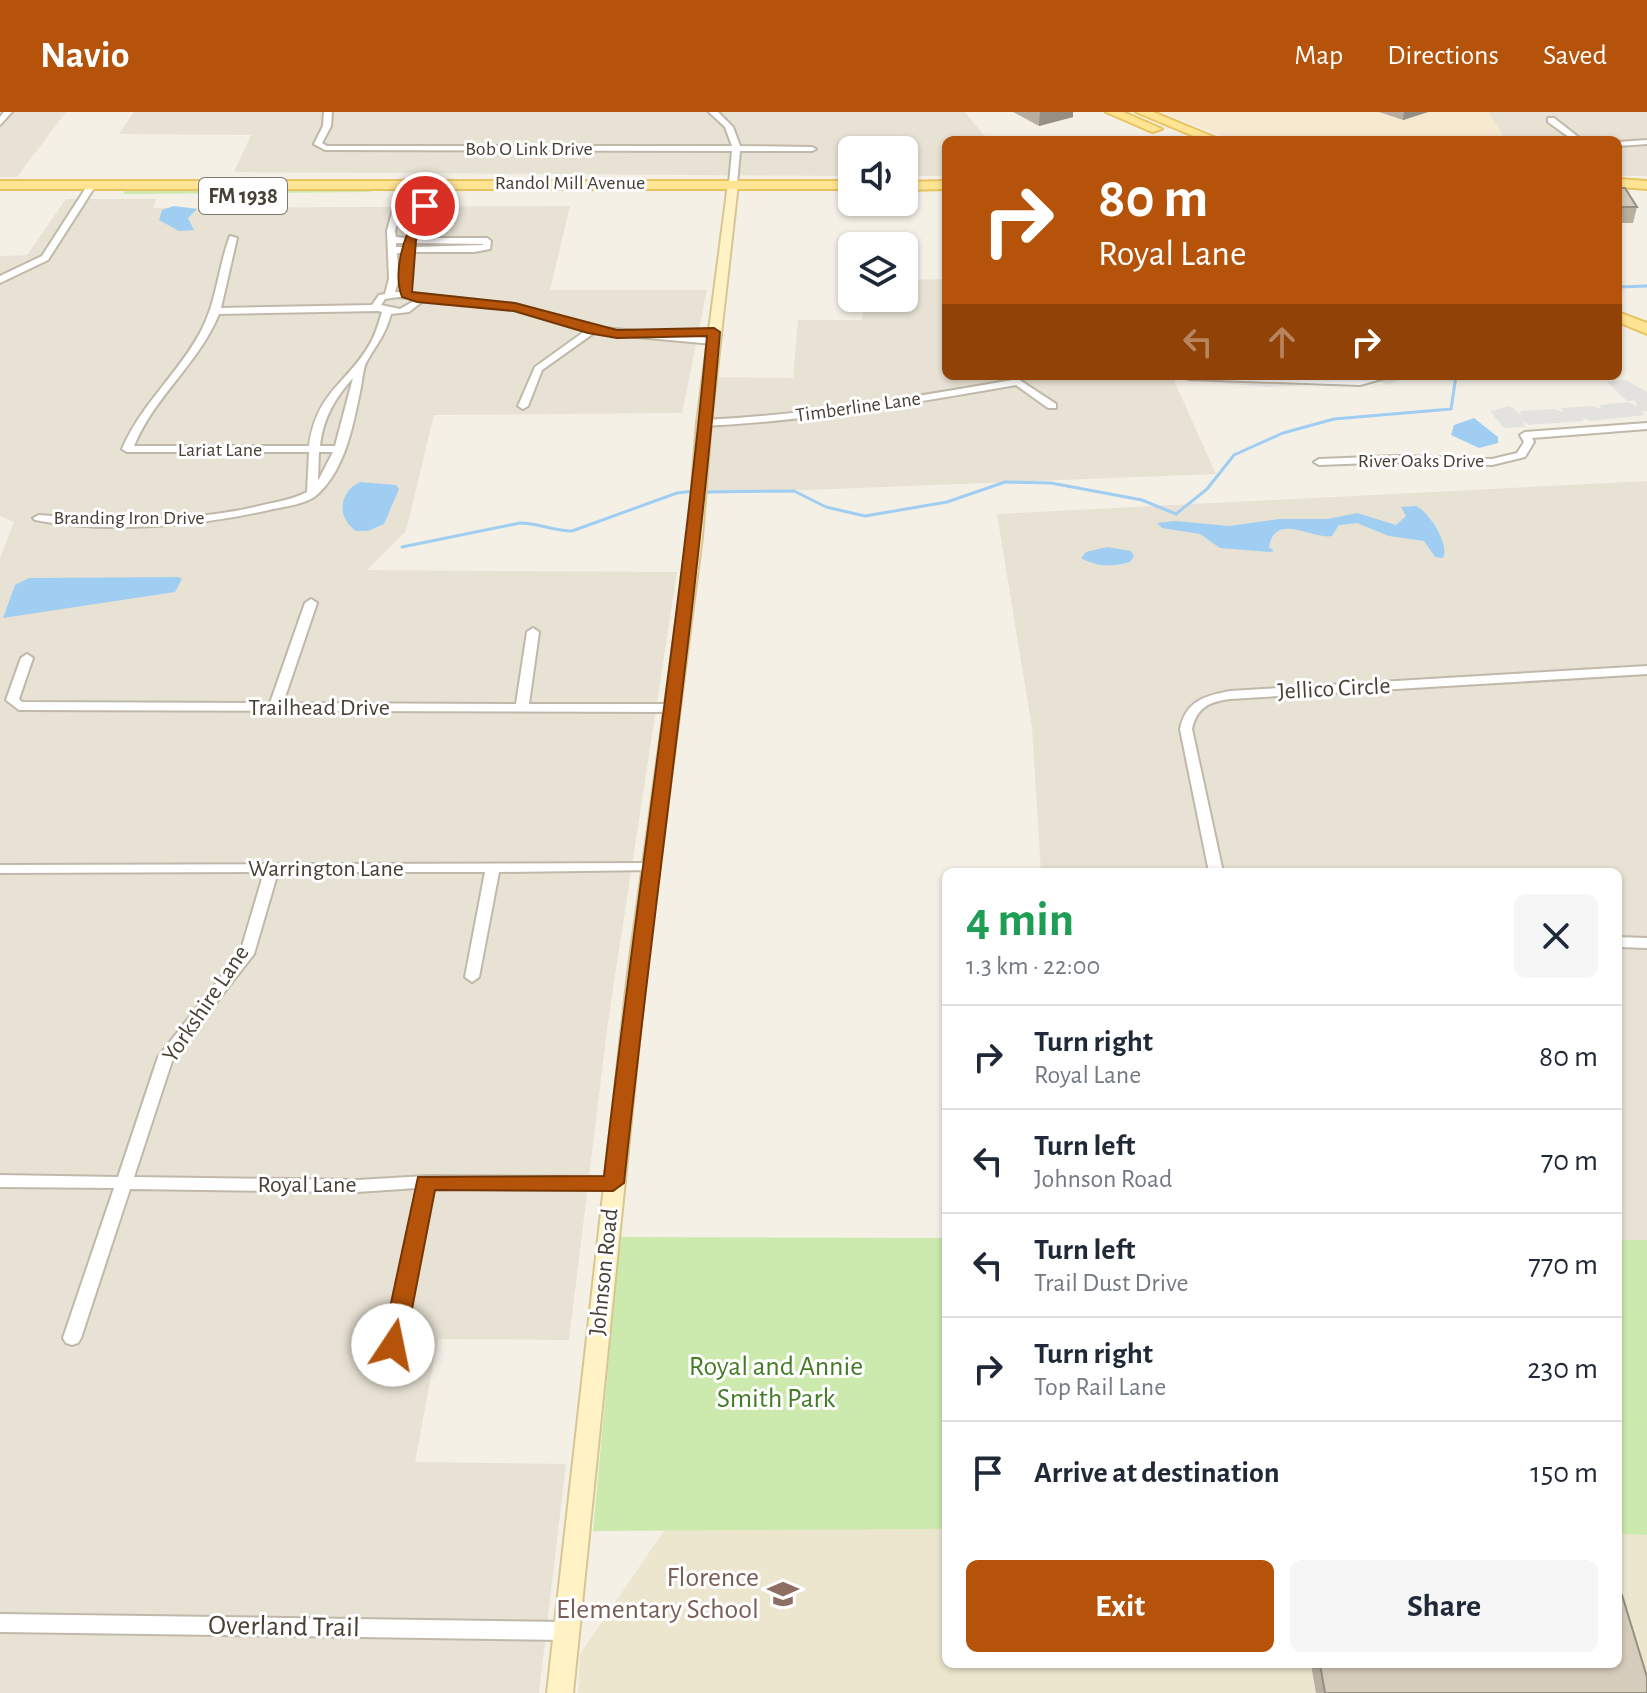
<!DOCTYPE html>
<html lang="en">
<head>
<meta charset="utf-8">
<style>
  :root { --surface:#fff; --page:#f6f6f7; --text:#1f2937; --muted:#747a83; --line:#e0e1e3; --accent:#b45309 }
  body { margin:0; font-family:"Alegreya Sans",sans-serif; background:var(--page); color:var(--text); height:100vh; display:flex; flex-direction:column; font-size:30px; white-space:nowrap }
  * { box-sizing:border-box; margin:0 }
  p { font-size:26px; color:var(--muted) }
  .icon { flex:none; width:44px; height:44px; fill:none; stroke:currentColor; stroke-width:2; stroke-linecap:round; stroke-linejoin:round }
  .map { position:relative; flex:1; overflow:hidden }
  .details { position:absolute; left:942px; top:756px; width:680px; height:800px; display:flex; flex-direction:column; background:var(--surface); border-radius:12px; box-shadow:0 2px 6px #0004 }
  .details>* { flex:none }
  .guide { position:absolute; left:942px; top:24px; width:680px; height:244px; border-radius:12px; box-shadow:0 2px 6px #0004; background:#b45309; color:#fff; overflow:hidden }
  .tools { position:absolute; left:838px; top:24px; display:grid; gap:16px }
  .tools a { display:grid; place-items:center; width:80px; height:80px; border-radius:12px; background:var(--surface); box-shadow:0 2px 6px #0004; font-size:40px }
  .pin { position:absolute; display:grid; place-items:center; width:68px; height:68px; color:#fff; margin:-34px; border:4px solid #fff; border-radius:50%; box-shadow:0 2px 8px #0007 }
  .me { position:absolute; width:88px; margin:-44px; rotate:11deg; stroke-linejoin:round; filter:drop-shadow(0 0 6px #0008) }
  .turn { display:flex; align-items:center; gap:28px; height:168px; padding:0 24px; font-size:36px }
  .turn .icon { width:104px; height:104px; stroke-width:2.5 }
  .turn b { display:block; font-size:56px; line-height:68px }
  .lanes { display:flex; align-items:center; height:76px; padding:0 24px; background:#0003; justify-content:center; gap:40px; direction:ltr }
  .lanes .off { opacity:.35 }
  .round { display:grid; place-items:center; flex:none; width:84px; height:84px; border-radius:12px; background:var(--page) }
  .headline { display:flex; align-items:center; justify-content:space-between; height:136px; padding:0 24px }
  h1 { font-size:48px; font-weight:700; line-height:60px; color:#1e9e55 }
  .cta { display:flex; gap:16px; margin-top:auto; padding:16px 24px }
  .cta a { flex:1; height:92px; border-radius:12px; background:var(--accent); color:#fff; font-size:32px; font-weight:700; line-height:92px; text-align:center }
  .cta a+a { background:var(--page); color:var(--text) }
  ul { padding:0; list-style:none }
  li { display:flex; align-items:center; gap:24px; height:104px; padding:0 24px; border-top:2px solid var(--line) }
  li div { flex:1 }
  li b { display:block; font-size:30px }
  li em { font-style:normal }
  header { display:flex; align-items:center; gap:48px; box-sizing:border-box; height:112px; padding:0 40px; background:var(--accent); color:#fff }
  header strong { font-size:38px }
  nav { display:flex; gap:44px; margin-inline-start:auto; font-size:28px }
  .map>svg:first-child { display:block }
  .residential { fill:#e8e2d4 }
  .commercial { fill:#f7e8d0 }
  .education { fill:#ede6cf }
  .green { fill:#cceaad }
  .parking { fill:#e4e2de }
  .water { fill:#a0cef3 }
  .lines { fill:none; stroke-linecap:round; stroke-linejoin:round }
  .stream { stroke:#a0cef3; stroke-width:3 }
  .street-casing { stroke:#c0b8a8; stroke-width:4 }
  .secondary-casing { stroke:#d6c694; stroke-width:4 }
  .primary-casing { stroke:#e8c460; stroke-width:4 }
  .street { fill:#fff; fill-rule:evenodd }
  .secondary { fill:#fff3c5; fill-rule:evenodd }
  .primary { fill:#ffe494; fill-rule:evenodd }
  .wall { fill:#b8afa1 }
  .shaded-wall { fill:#968f83 }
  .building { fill:#d6ccbb; stroke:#968f83; stroke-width:2 }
  .route { fill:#b45309; stroke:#753606; stroke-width:2 }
  .labels { text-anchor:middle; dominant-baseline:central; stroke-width:6; stroke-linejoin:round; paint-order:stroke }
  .far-street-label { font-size:20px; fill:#474035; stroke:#fff }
  .shield { fill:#fff; stroke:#7e7972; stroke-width:2 }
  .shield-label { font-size:22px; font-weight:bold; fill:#474035 }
  .street-label { font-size:24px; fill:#474035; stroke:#fff }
  .near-park-label { font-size:28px; fill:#437b26; stroke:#fff }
  .near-education-label { font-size:28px; fill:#785e54; stroke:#fff; text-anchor:end }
  .near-street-label { font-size:28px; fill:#474035; stroke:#fff }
</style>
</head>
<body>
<header>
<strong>Navio</strong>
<nav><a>Map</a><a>Directions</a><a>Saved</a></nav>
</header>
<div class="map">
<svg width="1647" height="1581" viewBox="0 0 1647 1581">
  <rect width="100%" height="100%" fill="#f4f0e6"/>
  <path class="residential" d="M0 0H66L17 65H0Z
    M134 0H965L988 28H946V64H904V38H852V64L234 60 251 23 119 22Z
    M1488 0H1647V64H1618V28H1506Z
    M66 87H156L153 96 570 94 550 178H707L682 301 434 303 406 419 367 458 677 460 608 910 569 1228 438 1227 415 1350 566 1352 539 1581H0V446L14 410 0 404V144L27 143Z
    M946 167V264H1172L1216 362 706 382 714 265 793 266 798 208H862L864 186H904V168Z
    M1647 369V1128H1618V760H1041L1032 616 997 402Z"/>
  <path class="commercial" d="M1161 0H1488L1506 28H1233Z"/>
  <path class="education" d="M665 1417H946V1552H1618V1422L1647 1423V1581H578L580 1542Z"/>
  <path class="green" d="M374 73 371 80 123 82 126 77Z
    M620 1125 946 1126V1417L593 1419Z
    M1618 1128H1647V1423L1618 1422Z"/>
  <path class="parking" d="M1206 264H1353L1355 268 1362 267 1360 264H1406L1388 273 1382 270 1267 275 1208 270Z
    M1626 268 1647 280V299L1641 300 1645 303 1591 309 1582 305 1584 309 1529 313 1523 309 1525 315 1504 316 1490 299 1510 294 1521 303 1520 299 1555 297 1563 300 1561 296 1593 294 1602 297 1599 293 1628 290 1637 294 1635 288 1627 289 1607 270Z"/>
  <path class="water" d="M174 94 197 97 188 106 194 118 179 119 159 108 162 98Z
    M1474 306 1498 325V331L1479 336 1451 323 1454 313Z
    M360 370 396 373 399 377 384 412 368 419H356C336 405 339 380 360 370Z
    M1416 394C1429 400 1450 432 1443 446L1435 445 1424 429 1389 424 1357 411 1339 413 1332 424C1313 428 1275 399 1269 435L1274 439 1270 440 1220 436 1200 422 1162 416 1157 411 1175 409 1229 414 1279 407H1328L1357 401 1396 413 1406 404 1401 395Z
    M1107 435 1131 439 1134 444 1130 450C1113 455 1096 455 1081 446L1086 440Z
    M179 465 182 467 175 480 3 506 15 473 29 466Z"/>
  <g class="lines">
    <path class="stream" d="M1618 175 1647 174
      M703 380 794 379 826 395 865 404 947 390 1005 370 1051 371 1142 388 1176 402 1207 377 1234 343 1283 321 1334 307 1451 297 1456 264
      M402 435 520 411C539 411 553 419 572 419L677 381 694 379"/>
    <defs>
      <path id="street" d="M4 0H12L0 13V5Z
        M324 0H332L331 14 322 31 327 34H732L725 15 709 0H718L733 15 740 34 812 35 816 37 812 39H740L737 72 733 75 729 72 732 39 325 38 314 32 323 14Z
        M1548 6H1554L1582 28H1573L1548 10Z
        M1647 28V32L1618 34V30Z
        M404 68 408 71 395 119 396 125 407 126 427 71 431 68 435 71 416 126H487L491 129 490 137 474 140H412L409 168 411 181 515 192 593 215 713 226 718 229 713 232 594 221 542 258 528 294 523 297 518 294 535 255 585 219 514 198 423 189 409 200 391 202C384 226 377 231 366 251 363 257 362 271 360 280 353 314 345 356 319 381 308 392 288 394 273 397 202 414 107 422 35 408L33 406 39 403C113 409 187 411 259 394 275 390 292 388 307 380L309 340H127L122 337C141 292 179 261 201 219 217 189 218 155 230 124L237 126 221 196 372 193 379 183 385 182 389 167 387 119 400 71ZM396 131H405L404 135H396ZM414 131 483 132V133L413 135ZM397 141H403L400 168 401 180H395L399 167ZM398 185 410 186 414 189 400 197 381 193 385 187ZM378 199 382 200C379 210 376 221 371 230 348 272 317 278 309 334H134C154 285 199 251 219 202ZM353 266 335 334H320C323 306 335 286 353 266ZM319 340H333L318 369Z
        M89 71 96 73 48 148 0 171V164L42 144Z
        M1184 264 1360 267 1392 264 1360 273 1189 267Z
        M1018 267 1056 292V296H1048L1016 273C912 291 809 309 704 314L699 311 704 308C810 303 914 285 1018 267Z
        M1647 311V317L1532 326 1534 330 1525 345 1492 353 1397 350 1319 353 1314 350 1319 347 1397 344 1492 347 1517 341 1524 330 1520 323 1525 320Z
        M311 487 317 491 283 591 516 592 527 520 533 516 539 520 529 592H673L679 596 673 600 19 598 6 588 21 546 27 542 33 546 19 587 22 590 270 591 305 491Z
        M1647 554V562L1230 587C1209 590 1197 595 1192 617L1223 760H1209L1180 617C1186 589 1204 584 1230 579Z
        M651 751 658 755 656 758 499 760 479 865 472 870 465 865 485 760H278L254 842 173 946 134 1065 357 1068 426 1064 613 1065 619 1067 621 1071 619 1075 433 1076 402 1233 399 1238 393 1240 387 1238 384 1233 417 1076 357 1080 130 1077 81 1226 78 1231 72 1233 66 1231 63 1226 114 1076 0 1075V1063L118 1065 158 945 240 841 264 760 0 761V753Z
        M1618 825 1647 826V836L1618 835Z
        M0 1502 568 1510 575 1513 578 1519 575 1525 568 1528 0 1520Z"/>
      <path id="secondary" d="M733 69 738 72 711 311 702 425 646 861 573 1581H547L628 861 688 425 697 311 728 72Z"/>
      <path id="primary" d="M1106 0H1123L1162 17 1152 20Z
        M1136 0H1153L1221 28H1203Z
        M1618 67 1647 69V77L1618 75Z
        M0 69H852V77H0Z
        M946 69V77L904 78V70Z
        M1618 200 1647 211V222L1618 210Z"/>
    </defs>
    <use href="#street" class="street-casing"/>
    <use href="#secondary" class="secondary-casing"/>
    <use href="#primary" class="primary-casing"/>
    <use href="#street" class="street"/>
    <use href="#secondary" class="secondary"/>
    <use href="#primary" class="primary"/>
  </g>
  <path class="wall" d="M1013 0H1073V5L1039 14Z
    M1379 0H1428L1403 8Z
    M1618 76 1637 95 1633 111H1618Z
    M1311 1552H1618L1647 1581H1316Z"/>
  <path class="shaded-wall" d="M1040 0H1073V5L1039 14Z
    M1404 0H1428L1403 8Z"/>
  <path class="building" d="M1618 76H1625L1637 95H1618Z
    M1618 1483H1622L1647 1565V1581H1325L1320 1552H1618Z"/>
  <path class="route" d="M421 92 431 94 416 128 412 180 515 191 617 218 714 216 720 220C696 504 654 787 624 1071L613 1079 435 1078 405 1233 401 1239H385L382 1233 418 1065 604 1064C636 783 681 504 707 224L617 226 588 221 514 199 417 190 402 185C391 155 407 118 421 92Z"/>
  <defs>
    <symbol id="school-bare" viewBox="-9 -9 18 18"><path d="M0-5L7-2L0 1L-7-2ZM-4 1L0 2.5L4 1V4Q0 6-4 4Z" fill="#8d6e63" stroke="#fff" stroke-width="2.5" paint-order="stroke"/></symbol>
  </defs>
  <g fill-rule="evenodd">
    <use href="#school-bare" x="761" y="1460" width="44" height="44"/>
  </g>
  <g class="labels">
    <g class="far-street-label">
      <text x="529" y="37">Bob O Link Drive</text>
      <text x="570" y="71">Randol Mill Avenue</text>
      <text transform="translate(858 295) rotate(-8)">Timberline Lane</text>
      <text x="220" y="338">Lariat Lane</text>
      <text x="1421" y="349">River Oaks Drive</text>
      <text x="129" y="406">Branding Iron Drive</text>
    </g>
    <rect class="shield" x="199" y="66" width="88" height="36" rx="6"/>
    <g class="shield-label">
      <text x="243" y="84">FM 1938</text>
    </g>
    <g class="street-label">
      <text transform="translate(1334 577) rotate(-3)">Jellico Circle</text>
      <text x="319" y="596">Trailhead Drive</text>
      <text x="326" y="757">Warrington Lane</text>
      <text transform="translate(206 892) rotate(-56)">Yorkshire Lane</text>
      <text x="307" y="1073">Royal Lane</text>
      <text transform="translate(604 1160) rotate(-84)">Johnson Road</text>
    </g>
    <g class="near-park-label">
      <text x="776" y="1255">Royal and Annie<tspan x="776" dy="32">Smith Park</tspan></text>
    </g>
    <g class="near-education-label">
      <text x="759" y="1466">Florence<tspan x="759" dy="32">Elementary School</tspan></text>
    </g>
    <g class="near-street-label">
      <text transform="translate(284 1515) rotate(1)">Overland Trail</text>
    </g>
  </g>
</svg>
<div class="tools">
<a><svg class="icon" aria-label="sound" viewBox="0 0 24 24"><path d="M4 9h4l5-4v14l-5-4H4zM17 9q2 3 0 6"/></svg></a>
<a><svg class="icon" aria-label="layers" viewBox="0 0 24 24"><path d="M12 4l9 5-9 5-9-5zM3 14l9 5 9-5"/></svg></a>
</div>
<div class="pin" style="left:425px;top:94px;background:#d93025"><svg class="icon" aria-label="arrive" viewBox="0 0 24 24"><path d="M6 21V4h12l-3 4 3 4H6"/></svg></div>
<svg class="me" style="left:393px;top:1233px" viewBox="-20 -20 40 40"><circle r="19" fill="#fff"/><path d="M0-13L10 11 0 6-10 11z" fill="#b45309"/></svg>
<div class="guide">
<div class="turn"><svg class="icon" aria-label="right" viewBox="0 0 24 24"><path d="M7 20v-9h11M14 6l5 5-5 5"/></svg><div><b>80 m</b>Royal Lane</div></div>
<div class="lanes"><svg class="icon off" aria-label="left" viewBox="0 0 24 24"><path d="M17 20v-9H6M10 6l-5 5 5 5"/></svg><svg class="icon off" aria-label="ahead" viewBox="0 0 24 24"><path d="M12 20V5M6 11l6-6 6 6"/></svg><svg class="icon" aria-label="right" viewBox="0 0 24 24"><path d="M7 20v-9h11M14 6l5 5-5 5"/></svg></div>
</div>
<section class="details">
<div class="headline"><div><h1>4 min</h1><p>1.3 km · 22:00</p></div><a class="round"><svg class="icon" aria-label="close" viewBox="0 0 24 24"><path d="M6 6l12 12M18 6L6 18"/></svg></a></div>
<ul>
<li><svg class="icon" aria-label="right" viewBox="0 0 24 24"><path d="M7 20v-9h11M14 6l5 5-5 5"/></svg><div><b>Turn right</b><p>Royal Lane</p></div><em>80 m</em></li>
<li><svg class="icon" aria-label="left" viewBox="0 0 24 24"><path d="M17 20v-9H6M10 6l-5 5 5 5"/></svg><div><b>Turn left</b><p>Johnson Road</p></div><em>70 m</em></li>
<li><svg class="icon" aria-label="left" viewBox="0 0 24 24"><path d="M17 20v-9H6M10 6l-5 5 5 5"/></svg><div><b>Turn left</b><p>Trail Dust Drive</p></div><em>770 m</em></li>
<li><svg class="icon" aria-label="right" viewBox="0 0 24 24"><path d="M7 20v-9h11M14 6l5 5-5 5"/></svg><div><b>Turn right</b><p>Top Rail Lane</p></div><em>230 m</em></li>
<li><svg class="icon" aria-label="arrive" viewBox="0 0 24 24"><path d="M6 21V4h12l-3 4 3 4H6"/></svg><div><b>Arrive at destination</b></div><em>150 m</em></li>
</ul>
<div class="cta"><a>Exit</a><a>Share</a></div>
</section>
</div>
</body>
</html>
